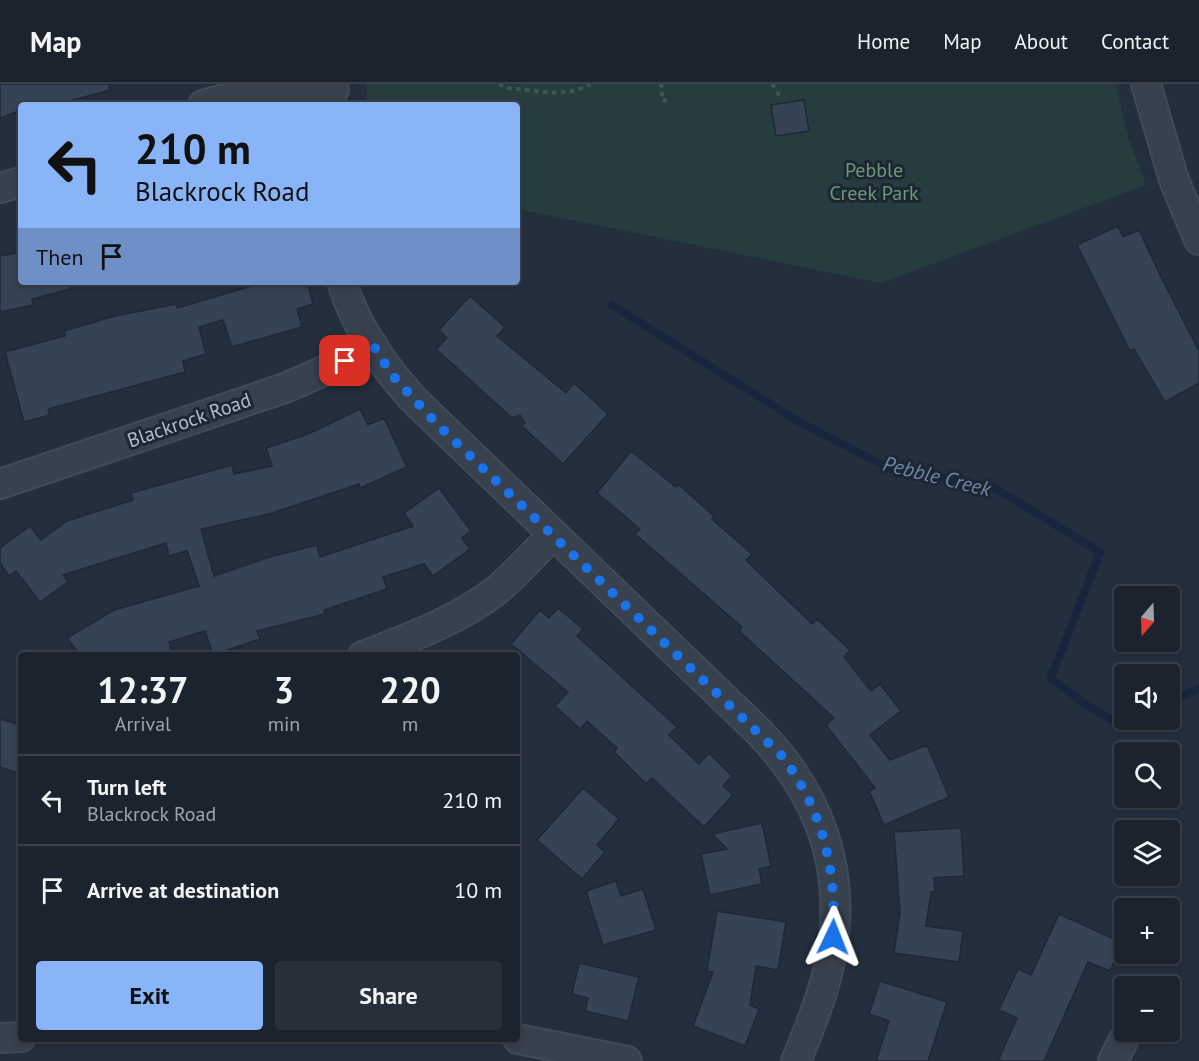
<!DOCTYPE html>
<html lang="en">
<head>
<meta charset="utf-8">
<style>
  :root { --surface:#1b232e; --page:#282f3a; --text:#f1f3f6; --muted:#a0a4aa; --line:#39404a; --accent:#8ab4f8 }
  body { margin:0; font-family:"PT Sans",sans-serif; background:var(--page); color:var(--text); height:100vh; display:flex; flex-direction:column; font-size:22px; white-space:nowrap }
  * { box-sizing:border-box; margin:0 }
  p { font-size:20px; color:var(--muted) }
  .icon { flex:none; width:33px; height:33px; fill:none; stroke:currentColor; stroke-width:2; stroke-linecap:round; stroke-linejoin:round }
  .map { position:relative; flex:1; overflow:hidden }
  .panel { position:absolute; left:18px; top:568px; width:502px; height:390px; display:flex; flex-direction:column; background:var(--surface); border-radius:6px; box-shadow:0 3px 9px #0003,0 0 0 2px var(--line) }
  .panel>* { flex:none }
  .guide { position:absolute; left:18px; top:18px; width:502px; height:183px; border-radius:6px; box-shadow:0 3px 9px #0003,0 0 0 2px var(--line); background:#8ab4f8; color:#111; overflow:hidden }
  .needle { width:39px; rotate:199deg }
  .fabs { position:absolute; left:1114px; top:502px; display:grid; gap:12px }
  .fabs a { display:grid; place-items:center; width:66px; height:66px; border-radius:6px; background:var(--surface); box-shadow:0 3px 9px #0003,0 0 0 2px var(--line); font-size:30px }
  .pin { position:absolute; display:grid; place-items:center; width:51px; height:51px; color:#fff; margin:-26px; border-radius:12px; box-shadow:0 3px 9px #0006 }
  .me { position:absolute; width:66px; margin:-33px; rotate:2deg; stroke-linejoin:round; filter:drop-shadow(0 0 4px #0008) }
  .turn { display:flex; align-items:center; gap:21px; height:126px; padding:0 18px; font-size:27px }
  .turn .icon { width:78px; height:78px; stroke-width:2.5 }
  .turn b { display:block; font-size:42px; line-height:51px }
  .then { display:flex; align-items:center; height:57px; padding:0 18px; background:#0003; gap:12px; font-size:22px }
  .eta { display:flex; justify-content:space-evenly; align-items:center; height:102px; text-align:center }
  .eta b { font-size:36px; font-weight:600; line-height:42px }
  .primary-button { display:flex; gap:12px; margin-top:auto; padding:12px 18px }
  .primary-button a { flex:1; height:69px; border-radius:6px; background:var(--accent); color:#111; font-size:24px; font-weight:600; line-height:69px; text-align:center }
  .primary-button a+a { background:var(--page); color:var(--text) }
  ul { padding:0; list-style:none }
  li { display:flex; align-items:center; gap:18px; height:90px; padding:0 18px; border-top:2px solid var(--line) }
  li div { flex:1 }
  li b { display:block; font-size:22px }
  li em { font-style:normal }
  header { display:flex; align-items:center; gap:36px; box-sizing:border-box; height:84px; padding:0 30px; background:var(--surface); border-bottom:2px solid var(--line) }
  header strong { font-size:28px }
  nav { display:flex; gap:33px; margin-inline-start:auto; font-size:21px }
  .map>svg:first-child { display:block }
  .green { fill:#263c3f }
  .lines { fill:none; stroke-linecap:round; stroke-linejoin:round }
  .stream { stroke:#17263c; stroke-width:8 }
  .building { fill:#364354; stroke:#1f2835; stroke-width:1.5 }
  .street-casing { stroke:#414a57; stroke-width:32 }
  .path { stroke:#3f5557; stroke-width:4; stroke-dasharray:4.5 4.5; stroke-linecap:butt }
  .street { stroke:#38414e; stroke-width:28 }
  .route { stroke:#1a73e8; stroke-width:10; stroke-dasharray:0 18 }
  .labels { text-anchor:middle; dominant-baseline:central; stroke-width:6; stroke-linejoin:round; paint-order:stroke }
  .park-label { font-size:20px; fill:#6b9a76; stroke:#1d2633 }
  .street-label { font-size:20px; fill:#b4bcc9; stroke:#1d2633 }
  .water-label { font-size:21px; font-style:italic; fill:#6d86a8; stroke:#1d2633 }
</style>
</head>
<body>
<header>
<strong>Map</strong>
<nav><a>Home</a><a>Map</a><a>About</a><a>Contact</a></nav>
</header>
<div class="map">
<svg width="1199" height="977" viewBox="0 0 1199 977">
  <rect width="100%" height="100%" fill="#242f3e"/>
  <path class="green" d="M367 0H1116L1127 49 1146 101 881 199 518 125V21H366Z"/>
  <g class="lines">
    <path class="stream" d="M612 221 801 339 889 384 995 404 1100 468 1051 594 1089 623 1117 638 1125 635
      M1170 617 1199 605"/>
  </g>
  <path class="building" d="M0 0H109L110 6 55 21H21V26L0 34Z
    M804 16 809 47 776 52 771 21Z
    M1118 142 1123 153 1139 146 1163 197 1199 267V299L1165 318 1134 265 1130 267 1077 161Z
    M21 168V198H69L70 205 32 215 33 221 0 228V172Z
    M265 198H307L313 220 297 225 302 243 232 263 223 236 199 243 206 270 183 277 185 288 48 325 50 331 24 338 5 268 65 252 64 247 111 233 176 220 177 224Z
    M470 212 505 243 497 252 566 309 574 299 608 330 563 380 522 342 525 339 520 331 512 334 436 265 447 254 439 246Z
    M360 325 368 341 384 334 407 383 360 404 359 400 269 430 201 445 214 492 270 473 317 461 320 473 413 442 404 429 439 404 471 447 462 454 470 465 433 492 424 480 383 493 387 505 324 526 325 530 257 547 260 555 213 571 205 547 169 558 173 572H81L67 554 114 526 199 502 187 467 169 472 166 459 63 491 68 498 40 518 16 487 9 492 0 479V464L30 442 41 456 67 437 133 416 131 409 232 381 234 390 272 382 266 364 308 350Z
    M631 367 676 403 679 401 714 432 712 435 752 470 746 476 812 540 817 535 850 566 844 573 871 607 880 600 901 627 870 651 890 676 927 661 949 713 884 741 869 707 875 704 826 641 834 634 739 547 742 543 635 450 640 445 597 409Z
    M558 524 583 545 577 552 677 643 669 651 699 680 709 669 732 692 723 702 733 711 704 743 652 694 646 700 614 668 617 664 587 637 580 645 555 622 568 608 511 560 540 526 549 534Z
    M0 635 21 641V690L0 683Z
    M583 704 619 735 597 761 605 768 582 795 537 756Z
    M762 739 771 782 759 785 762 800 710 811 701 770 727 765 712 750Z
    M961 744 964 792 934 794 935 808H931L926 842 963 847 959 878 894 869 900 829 894 748Z
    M616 797 621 812 643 805 656 846 603 861 586 807Z
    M717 827 786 838 778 886 756 882 750 921 759 925 745 962 693 942 713 888 707 887Z
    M1059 830 1123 859 1110 887 1088 878 1044 977H998L1017 934 999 926 1018 885 1031 891Z
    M579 879 639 893 628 937 585 927 588 914 572 910Z
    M880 897 947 918 928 977H876L889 937 869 930Z"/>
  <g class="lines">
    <defs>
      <path id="street" d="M1146 0 1174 96 1199 156
        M203 21C245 7 290 8 334 6
        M0 104 21 98
        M342 198C355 241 384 283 414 316L758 647C819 709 847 785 831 873 824 909 810 943 796 977
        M0 400 285 304 342 279 373 261
        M363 572C409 554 457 537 497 506 517 489 535 469 553 450
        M0 954 21 953
        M518 955 627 977
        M1113 977 1123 957"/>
    </defs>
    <use href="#street" class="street-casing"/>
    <path class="path" d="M499 0 508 4C535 6 566 15 590 0
      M660 0 663 4 661 15 667 17
      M772 0 781 14"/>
    <use href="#street" class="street"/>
  </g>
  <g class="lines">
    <path class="route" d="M345 277 373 261 392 291 437 340 782 672C823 726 837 787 833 853"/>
  </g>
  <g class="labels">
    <g class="park-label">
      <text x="874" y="86">Pebble<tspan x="874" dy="23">Creek Park</tspan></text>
    </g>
    <g class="street-label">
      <text transform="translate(189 336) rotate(-19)">Blackrock Road</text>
    </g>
    <g class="water-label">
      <text transform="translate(937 392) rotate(14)">Pebble Creek</text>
    </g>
  </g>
</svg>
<div class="fabs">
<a><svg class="needle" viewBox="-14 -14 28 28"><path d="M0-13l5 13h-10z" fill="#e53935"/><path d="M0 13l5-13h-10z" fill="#a0a4aa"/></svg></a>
<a><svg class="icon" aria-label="sound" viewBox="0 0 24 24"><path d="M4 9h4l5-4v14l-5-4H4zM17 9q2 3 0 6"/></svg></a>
<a><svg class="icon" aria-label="search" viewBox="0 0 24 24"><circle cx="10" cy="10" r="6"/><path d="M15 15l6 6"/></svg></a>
<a><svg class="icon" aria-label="layers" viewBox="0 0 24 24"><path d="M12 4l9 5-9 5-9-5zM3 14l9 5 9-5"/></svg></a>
<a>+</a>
<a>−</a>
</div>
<div class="pin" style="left:345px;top:277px;background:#d93025"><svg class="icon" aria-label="arrive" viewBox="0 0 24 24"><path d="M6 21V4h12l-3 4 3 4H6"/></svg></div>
<svg class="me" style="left:833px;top:853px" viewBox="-20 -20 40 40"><path d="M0-17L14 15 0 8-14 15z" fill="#1a73e8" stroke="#fff" stroke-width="4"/></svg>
<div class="guide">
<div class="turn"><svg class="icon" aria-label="left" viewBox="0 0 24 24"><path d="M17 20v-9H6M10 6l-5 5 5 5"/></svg><div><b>210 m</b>Blackrock Road</div></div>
<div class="then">Then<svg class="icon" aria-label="arrive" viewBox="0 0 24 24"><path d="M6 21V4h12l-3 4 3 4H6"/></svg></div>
</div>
<section class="panel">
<div class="eta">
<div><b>12:37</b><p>Arrival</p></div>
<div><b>3</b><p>min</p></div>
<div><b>220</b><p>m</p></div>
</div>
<ul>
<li><svg class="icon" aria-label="left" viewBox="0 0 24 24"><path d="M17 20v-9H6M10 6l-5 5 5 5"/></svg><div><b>Turn left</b><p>Blackrock Road</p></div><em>210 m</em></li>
<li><svg class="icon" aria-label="arrive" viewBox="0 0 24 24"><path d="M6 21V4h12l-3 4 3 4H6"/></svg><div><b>Arrive at destination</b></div><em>10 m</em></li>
</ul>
<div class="primary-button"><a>Exit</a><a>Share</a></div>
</section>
</div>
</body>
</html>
